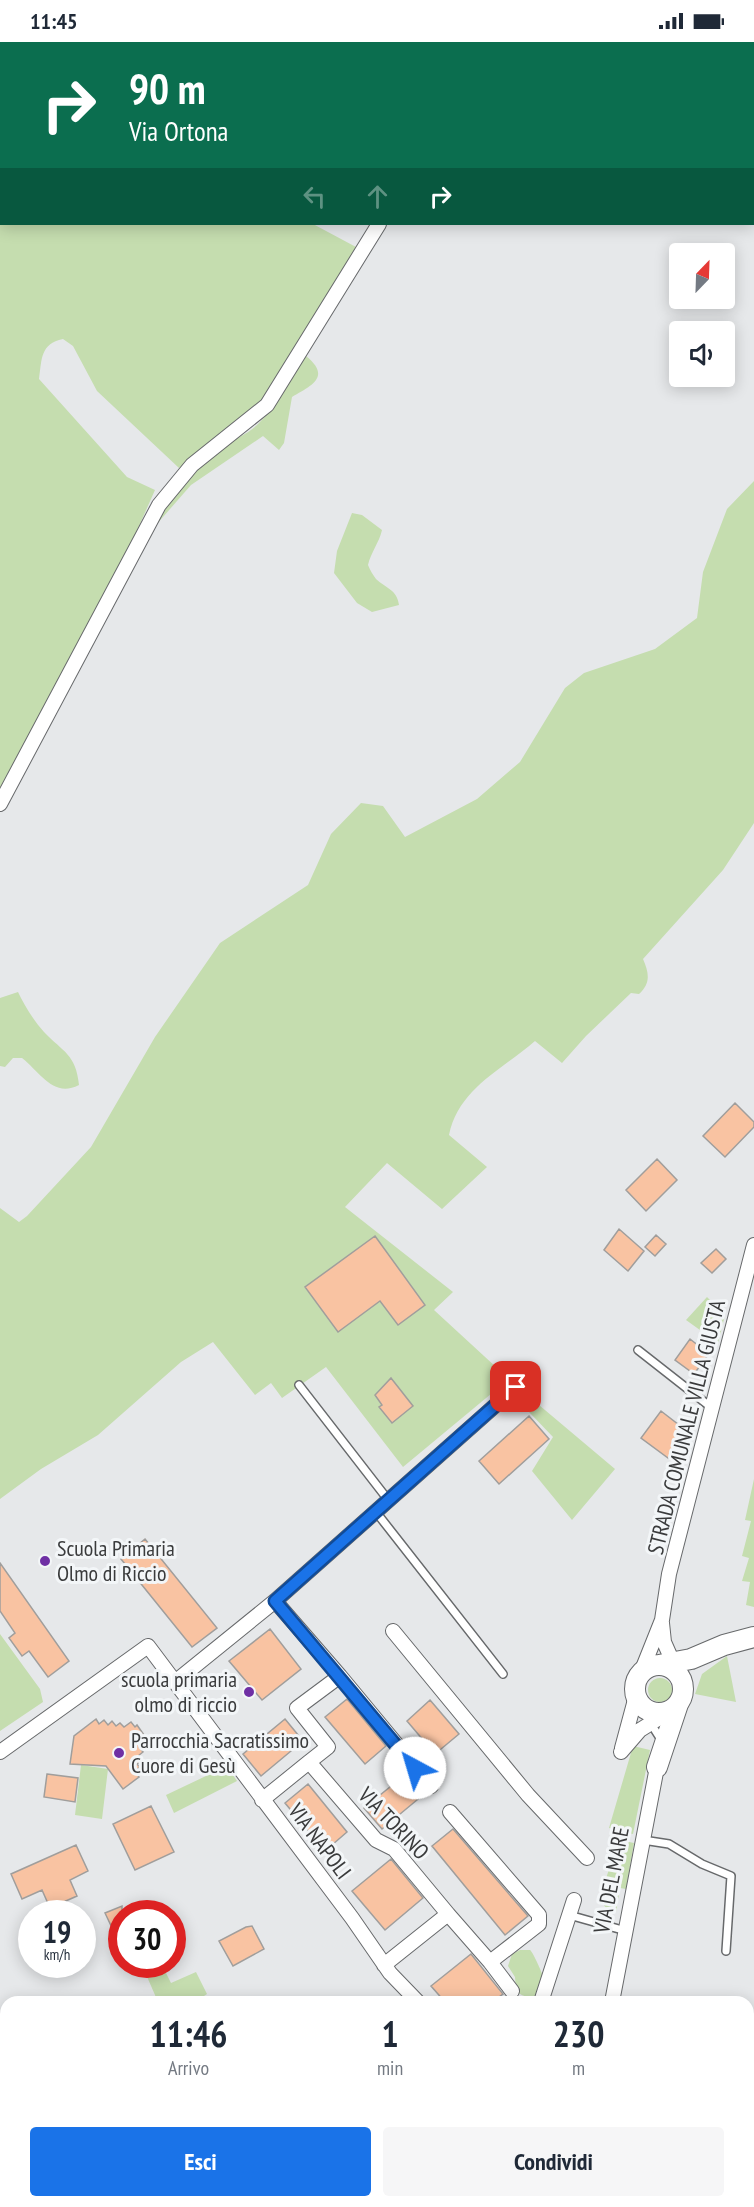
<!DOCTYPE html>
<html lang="it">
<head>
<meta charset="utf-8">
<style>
  :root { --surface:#fff; --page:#f6f6f7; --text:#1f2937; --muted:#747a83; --accent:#1a73e8 }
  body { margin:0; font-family:"PT Sans Narrow",sans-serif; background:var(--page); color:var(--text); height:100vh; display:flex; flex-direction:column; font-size:22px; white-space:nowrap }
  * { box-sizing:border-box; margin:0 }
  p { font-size:20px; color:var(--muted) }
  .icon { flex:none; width:33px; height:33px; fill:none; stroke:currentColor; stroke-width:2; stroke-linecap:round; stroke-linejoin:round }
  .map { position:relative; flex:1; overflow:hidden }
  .details { position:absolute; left:0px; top:1954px; width:754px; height:212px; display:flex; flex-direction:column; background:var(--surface); border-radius:18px 18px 0 0; box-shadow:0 3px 15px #0003 }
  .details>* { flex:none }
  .hud { position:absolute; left:0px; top:0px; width:754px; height:183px; box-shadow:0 3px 15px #0003; background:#0b6e4f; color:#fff; overflow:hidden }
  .needle { width:39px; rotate:23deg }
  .fabs { position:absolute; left:669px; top:201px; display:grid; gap:12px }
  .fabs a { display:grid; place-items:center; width:66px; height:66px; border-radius:6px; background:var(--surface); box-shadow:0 3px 15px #0003; font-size:30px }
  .speed { position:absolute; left:18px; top:1858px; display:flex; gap:12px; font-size:30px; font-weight:700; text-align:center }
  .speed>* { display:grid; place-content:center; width:78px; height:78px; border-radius:50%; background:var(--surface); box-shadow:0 3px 15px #0003; line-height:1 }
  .speed small { font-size:15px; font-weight:400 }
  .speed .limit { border:9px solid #d22; background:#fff; color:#111 }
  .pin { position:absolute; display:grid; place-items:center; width:51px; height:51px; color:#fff; margin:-26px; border-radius:12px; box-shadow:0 3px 9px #0006 }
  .me { position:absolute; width:66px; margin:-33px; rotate:321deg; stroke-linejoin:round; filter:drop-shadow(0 0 4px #0008) }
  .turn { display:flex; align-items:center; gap:21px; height:126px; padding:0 30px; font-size:27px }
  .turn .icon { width:78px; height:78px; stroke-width:2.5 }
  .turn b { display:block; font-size:42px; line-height:51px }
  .lanes { display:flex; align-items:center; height:57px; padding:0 30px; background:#0003; justify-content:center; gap:30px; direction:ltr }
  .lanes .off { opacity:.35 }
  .eta { display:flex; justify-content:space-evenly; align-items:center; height:102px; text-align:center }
  .eta b { font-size:36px; font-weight:600; line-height:42px }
  .action { display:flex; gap:12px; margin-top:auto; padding:12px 30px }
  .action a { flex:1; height:69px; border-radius:6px; background:var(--accent); color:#fff; font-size:24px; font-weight:600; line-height:69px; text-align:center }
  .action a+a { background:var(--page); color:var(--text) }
  .status { display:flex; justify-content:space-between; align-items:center; height:42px; padding:0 30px; background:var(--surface); direction:ltr }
  .status svg { height:16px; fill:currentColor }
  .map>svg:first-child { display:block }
  .green { fill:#c5ddaf }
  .building { fill:#f9c3a2; stroke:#a09e9c; stroke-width:1.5 }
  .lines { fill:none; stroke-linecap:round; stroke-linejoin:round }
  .lane-casing { stroke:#67696b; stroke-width:10 }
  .street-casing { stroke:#67696b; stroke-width:16 }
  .secondary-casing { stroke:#67696b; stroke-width:22 }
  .lane { stroke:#fff; stroke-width:7 }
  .street { stroke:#fff; stroke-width:14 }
  .secondary { stroke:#fff; stroke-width:20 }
  .route-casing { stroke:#114b97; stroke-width:15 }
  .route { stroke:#1a73e8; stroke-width:10 }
  .poi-dot { fill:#6f2fa4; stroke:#f3f6f8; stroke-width:2 }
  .labels { text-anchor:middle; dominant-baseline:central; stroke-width:6; stroke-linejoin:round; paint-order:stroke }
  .street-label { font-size:22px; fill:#3a3b3c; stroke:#f3f6f8 }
  .poi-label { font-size:22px; fill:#3a3b3c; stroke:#f3f6f8; text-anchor:start }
</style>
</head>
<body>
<div class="status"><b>11:45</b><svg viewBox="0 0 49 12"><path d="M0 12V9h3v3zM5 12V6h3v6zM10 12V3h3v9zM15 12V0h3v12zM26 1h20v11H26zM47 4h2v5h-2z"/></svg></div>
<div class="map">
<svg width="754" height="2165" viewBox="0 0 754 2165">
  <rect width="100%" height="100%" fill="#e6e8ea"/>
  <path class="green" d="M0 0 53 1 2 2V182H313L356 205 266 359 234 386 179 426 97 349 73 304 63 297C40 302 42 317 39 337L127 435 155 448 120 527 2 746 0 745Z
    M306 314C332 335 311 344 292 355L284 401 279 408 263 394 191 443 149 491C169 458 188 429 219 407 232 398 248 392 258 382 278 363 291 337 306 314Z
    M754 439V781L723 828 643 917C649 931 651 941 639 952L631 951 586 994 562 1021 535 999C502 1028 459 1046 449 1093L487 1125 442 1167 387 1121 345 1165 453 1250 434 1268 509 1337 403 1425 326 1325 282 1356 271 1341 255 1353 213 1300 181 1320 98 1393 41 1427 0 1457V1166L19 1180 27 1174 91 1105 155 995 220 901 308 843 331 792 361 761 383 764 405 795 477 757 520 720 565 646 584 631 655 607 697 576 703 530 727 467Z
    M352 471 362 473 382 488C379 501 371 510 368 523 370 528 373 533 376 537 385 546 397 547 399 563L372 570 357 561 334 531 337 509Z
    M18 950C24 963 34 979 44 990 63 1010 76 1012 79 1043 53 1056 41 1031 22 1016H13L5 1025 0 1024V956Z
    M707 1255 725 1273 718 1301 686 1278Z
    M539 1363 615 1427 572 1478 532 1429 553 1395 529 1370Z
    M754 1437V1565L746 1563 750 1540 742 1539 749 1516 742 1514 751 1479 745 1478Z
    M0 1592 40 1647 43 1660 0 1689Z
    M727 1614 736 1660 695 1652 702 1632Z
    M648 1648a12 12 0 1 1 24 0a12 12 0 1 1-24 0Z
    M633 1704 650 1708 633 1792 609 1786Z
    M81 1723 108 1727 102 1777 75 1773Z
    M227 1724 237 1739 174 1771 166 1753Z
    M619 1798 634 1801 626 1847 620 1846 616 1870 607 1867 599 1857Z
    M520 1908H530C533 1910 543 1933 544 1937L537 1953C528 1956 523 1955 516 1949L515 1935 508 1924 512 1912Z
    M162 1923 171 1941 196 1930 207 1952 204 1954 206 1960H158L145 1930Z
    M202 2160H287L281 2165H202Z"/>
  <path class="building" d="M735 1061 754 1080V1085L725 1115 703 1094Z
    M657 1117 677 1138 646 1169 626 1148Z
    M619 1187 644 1209 628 1229 604 1208Z
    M656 1193 666 1202 655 1214 645 1205Z
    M375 1194 425 1263 398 1283 380 1259 338 1290 305 1245Z
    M716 1207 726 1217 712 1231 701 1221Z
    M690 1297 709 1312 694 1332 675 1318Z
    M391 1336 413 1364 392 1381 379 1365 382 1363 375 1353Z
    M661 1369 688 1390 668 1416 641 1396Z
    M529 1374 549 1397 499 1442 479 1419Z
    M145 1497 217 1586 192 1605 121 1517Z
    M0 1521 69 1619 48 1635 29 1609 22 1614 9 1596 15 1591 0 1569Z
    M270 1587 301 1627 262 1658 229 1619Z
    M347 1657 386 1704 365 1722 325 1675Z
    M430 1658 459 1692 435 1712 407 1679Z
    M96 1677 99 1682 104 1678 108 1683 112 1679 116 1684 120 1681 124 1685 131 1680 135 1685 137 1683 144 1693 142 1695 146 1700 139 1705 143 1710 138 1714 142 1718 137 1722 140 1725 135 1729 139 1735 123 1747 106 1724 70 1722 74 1694Z
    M285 1677 303 1699 261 1734 243 1712Z
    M47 1732 78 1736 75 1760 44 1755Z
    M406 1732 423 1753 382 1787 364 1766Z
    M308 1742 347 1790 325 1809 285 1761Z
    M151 1764 174 1810 135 1828 113 1782Z
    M453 1787 528 1874 505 1893 432 1804Z
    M76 1803 88 1829 70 1838 77 1854 50 1866 42 1848 22 1857 11 1832Z
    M391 1817 423 1856 385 1888 352 1849Z
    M122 1864V1907L105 1871Z
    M252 1884 264 1907 233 1924 219 1899 246 1885Z
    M471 1912 503 1952 492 1960H445L431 1944Z"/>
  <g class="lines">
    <defs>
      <path id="lane" d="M638 1308 712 1366
        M299 1343 389 1459
        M376 1470 503 1632
        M655 1688 662 1699
        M643 1798 669 1802 702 1822 731 1834 726 1909
        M569 1873 626 1889"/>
      <path id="street" d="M611 2 613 0
        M0 762 159 463 192 423 267 363 379 182
        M275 1559 340 1634 297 1666 328 1705 309 1720 376 1798 394 1807 448 1872
        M662 1581 664 1600 679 1634
        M393 1589 528 1753 587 1816
        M640 1633 662 1578 669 1532 754 1203
        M340 1634 431 1744
        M175 1640 275 1559 516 1345
        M622 1706 636 1654
        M0 1710 148 1604 352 1876 390 1931 418 1960
        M621 1710 640 1688 672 1668
        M262 1758 309 1720
        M490 1920 512 1949
        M384 1923 448 1872 490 1920 539 1882V1873L450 1770
        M541 1960 574 1858
        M612 1960 657 1725
        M0 2116 6 2113
        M160 2160 163 2165
        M479 2165 480 2160
        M573 2165 574 2160"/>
      <path id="secondary" d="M659 1623 691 1617 724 1603 754 1595
        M635 1647a24 24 0 1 1 48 0a24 24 0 1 1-48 0Z
        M657 1725 678 1662"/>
    </defs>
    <use href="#lane" class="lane-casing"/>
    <use href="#street" class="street-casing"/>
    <use href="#secondary" class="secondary-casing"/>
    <use href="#lane" class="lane"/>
    <use href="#street" class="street"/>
    <use href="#secondary" class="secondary"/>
  </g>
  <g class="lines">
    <defs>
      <path id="route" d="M415 1726 275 1559 516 1345"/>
    </defs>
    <use href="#route" class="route-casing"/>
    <use href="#route" class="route"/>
  </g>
  <g class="poi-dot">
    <circle cx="45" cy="1519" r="6"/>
    <circle cx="249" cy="1650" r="6"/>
    <circle cx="119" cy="1711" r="6"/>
  </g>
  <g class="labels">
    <g class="street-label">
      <text transform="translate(686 1385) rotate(-76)">STRADA COMUNALE VILLA GIUSTA</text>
      <text transform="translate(394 1781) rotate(46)">VIA TORINO</text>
      <text transform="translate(320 1799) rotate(53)">VIA NAPOLI</text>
      <text transform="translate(611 1838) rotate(-79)">VIA DEL MARE</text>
    </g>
    <g class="poi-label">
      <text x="57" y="1506">Scuola Primaria<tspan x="57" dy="25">Olmo di Riccio</tspan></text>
      <text x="237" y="1637" text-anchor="end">scuola primaria<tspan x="237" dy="25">olmo di riccio</tspan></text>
      <text x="131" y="1698">Parrocchia Sacratissimo<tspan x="131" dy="25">Cuore di Gesù</tspan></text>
    </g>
  </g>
</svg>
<div class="fabs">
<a><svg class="needle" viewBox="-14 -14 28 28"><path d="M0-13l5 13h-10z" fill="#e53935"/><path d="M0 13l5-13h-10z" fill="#747a83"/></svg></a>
<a><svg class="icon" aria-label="sound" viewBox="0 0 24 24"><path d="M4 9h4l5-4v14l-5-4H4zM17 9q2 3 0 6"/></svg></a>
</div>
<div class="speed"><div>19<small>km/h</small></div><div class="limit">30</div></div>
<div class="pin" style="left:516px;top:1345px;background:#d93025"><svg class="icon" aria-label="arrive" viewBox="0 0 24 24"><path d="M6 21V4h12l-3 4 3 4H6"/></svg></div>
<svg class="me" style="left:415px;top:1726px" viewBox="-20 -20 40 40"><circle r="19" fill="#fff"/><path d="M0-13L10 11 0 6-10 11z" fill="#1a73e8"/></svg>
<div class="hud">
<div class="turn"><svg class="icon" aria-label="right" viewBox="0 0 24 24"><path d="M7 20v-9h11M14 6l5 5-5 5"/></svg><div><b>90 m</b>Via Ortona</div></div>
<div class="lanes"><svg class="icon off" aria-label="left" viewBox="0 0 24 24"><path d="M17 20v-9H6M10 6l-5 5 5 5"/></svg><svg class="icon off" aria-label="ahead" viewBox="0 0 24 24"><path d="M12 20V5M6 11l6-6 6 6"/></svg><svg class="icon" aria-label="right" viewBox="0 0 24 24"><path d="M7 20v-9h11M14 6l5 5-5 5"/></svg></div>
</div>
<section class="details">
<div class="eta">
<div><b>11:46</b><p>Arrivo</p></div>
<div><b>1</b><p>min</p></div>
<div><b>230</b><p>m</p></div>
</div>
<div class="action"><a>Esci</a><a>Condividi</a></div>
</section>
</div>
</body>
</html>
